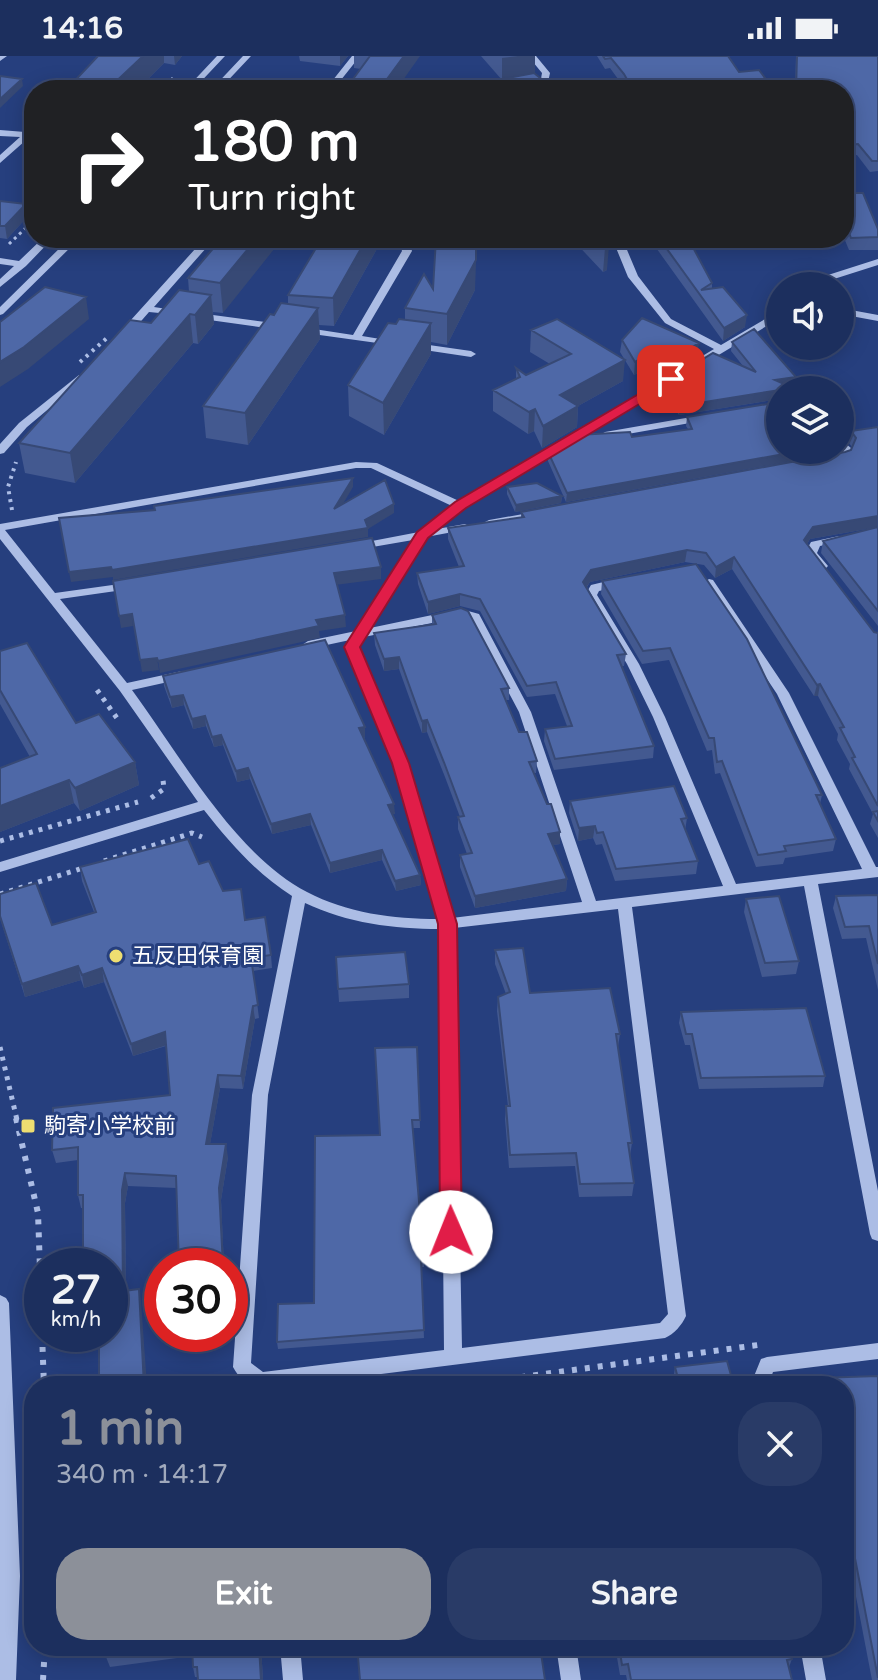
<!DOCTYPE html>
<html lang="en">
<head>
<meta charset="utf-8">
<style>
  :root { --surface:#1c2f5e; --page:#293b67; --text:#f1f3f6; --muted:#a0a9bc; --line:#3a4a73; --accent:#8c9099 }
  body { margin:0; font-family:"Varela Round","Noto Sans JP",sans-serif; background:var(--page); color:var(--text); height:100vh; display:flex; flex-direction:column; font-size:30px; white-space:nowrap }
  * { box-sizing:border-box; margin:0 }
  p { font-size:26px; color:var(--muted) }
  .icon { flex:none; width:44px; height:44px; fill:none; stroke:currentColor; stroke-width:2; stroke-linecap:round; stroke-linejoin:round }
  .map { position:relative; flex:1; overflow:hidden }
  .side { position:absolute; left:24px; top:1320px; width:830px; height:280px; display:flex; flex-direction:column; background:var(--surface); border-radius:32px; box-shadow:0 4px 20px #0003,0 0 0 2px var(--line) }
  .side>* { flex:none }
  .hud { position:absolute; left:24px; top:24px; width:830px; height:168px; border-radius:32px; box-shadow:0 4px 20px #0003,0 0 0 2px var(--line); background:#202124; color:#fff; overflow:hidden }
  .buttons { position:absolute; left:766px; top:216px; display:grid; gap:16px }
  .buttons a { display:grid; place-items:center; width:88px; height:88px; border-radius:50%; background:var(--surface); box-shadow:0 4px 20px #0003,0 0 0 2px var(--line); font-size:40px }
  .speed { position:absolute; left:24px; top:1192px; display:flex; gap:16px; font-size:40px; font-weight:700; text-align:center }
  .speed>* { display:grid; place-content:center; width:104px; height:104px; border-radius:50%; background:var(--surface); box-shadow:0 4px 20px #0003,0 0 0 2px var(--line); line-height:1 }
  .speed small { font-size:20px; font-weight:400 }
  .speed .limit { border:12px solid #d22; background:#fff; color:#111 }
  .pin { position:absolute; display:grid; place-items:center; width:68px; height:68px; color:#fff; margin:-34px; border-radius:16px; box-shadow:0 4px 12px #0006 }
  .me { position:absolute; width:88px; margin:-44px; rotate:359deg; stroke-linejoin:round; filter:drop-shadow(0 0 6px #0008) }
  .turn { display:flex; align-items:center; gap:28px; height:168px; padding:0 32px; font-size:36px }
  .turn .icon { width:104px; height:104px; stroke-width:2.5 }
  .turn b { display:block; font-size:56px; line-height:68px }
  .round { display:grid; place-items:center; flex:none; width:84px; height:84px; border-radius:32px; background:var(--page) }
  .overview { display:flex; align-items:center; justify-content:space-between; height:136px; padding:0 32px }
  h1 { font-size:48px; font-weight:800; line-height:60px; color:var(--accent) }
  .primary-button { display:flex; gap:16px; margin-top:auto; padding:16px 32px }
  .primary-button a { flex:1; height:92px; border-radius:32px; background:var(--accent); color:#fff; font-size:32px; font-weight:800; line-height:92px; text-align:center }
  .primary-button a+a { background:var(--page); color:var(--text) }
  .status { display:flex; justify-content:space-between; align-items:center; height:56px; padding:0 40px; background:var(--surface); direction:ltr }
  .status svg { height:22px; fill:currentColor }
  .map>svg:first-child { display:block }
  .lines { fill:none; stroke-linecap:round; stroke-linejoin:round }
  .path-far3 { stroke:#acbde5; stroke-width:3; stroke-dasharray:3 4; stroke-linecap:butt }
  .path-far2 { stroke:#acbde5; stroke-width:4; stroke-dasharray:3 5; stroke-linecap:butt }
  .path-far1 { stroke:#acbde5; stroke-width:5; stroke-dasharray:4 6; stroke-linecap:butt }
  .path { stroke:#acbde5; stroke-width:6; stroke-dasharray:5 8; stroke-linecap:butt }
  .minor { fill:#acbde5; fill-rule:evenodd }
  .wall { fill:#435990 }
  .shaded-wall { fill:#374975 }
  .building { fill:#4e68a7; stroke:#374975; stroke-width:2 }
  .route { fill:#e11d48; stroke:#92132f; stroke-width:2 }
  .poi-dot { fill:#eede71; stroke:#263f7e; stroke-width:3 }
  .labels { text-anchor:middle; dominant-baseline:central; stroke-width:6; stroke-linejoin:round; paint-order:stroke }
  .poi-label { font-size:22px; fill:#fff; stroke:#263f7e; text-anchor:start }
</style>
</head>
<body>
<div class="status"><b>14:16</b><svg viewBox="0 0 49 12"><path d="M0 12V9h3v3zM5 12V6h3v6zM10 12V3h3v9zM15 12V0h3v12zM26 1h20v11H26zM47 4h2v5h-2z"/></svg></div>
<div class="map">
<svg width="878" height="1624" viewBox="0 0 878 1624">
  <rect width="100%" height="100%" fill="#263f7e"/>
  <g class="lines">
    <path class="path-far3" d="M161 34 174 21
      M9 188 34 164"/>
    <path class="path-far2" d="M80 306 108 281
      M12 454 8 431 16 406"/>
    <path class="path-far1" d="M97 634 119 665
      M151 742 164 733 163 724
      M0 785 138 746
      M104 805 192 777 202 781
      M0 838 83 812
      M0 991 17 1064"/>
    <path class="path" d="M16 1062 38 1157 42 1269
      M42 1278 44 1330
      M456 1330 758 1289
      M43 1624 45 1590"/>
    <path class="minor" d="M0 0H7L0 5Z
      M217 0H225L193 34H185Z
      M243 0H251L219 34H211Z
      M352 0H360L333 34H325Z
      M528 0H536L550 17 547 31 539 34H528L540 28 542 17Z
      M31 70H34V77L0 107V99L20 81 0 80V74L25 76Z
      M43 182H53L26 210 0 231V223L14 210 0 208V202L19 205Z
      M70 182H80L3 258 0 259V251Z
      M205 182H215L154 251 180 255V259L149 256 129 279H121V275Z
      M398 182H408L412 195 362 280 399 286V290L298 276 296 274 301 271 353 279 402 195Z
      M612 182H622L638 220 671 263 721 289 777 256 780 255V262L702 309H694V305L714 293 665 267 628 221Z
      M878 203V209L834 223 826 230H815L828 219Z
      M840 252 878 259V265L840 258Z
      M198 257 280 268 285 271 280 274 195 262V258Z
      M415 287 471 295 476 298 471 301 411 292 410 290Z
      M680 315 685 318 684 320 464 451 437 473 465 468 471 471 469 473 426 481 370 572 461 553 479 558 531 656 596 845 723 830 653 661 627 608 585 539 591 529 620 522 624 523V529L599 535 597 539 639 608 665 661 736 828 862 813 777 638 703 527 709 523 713 524 789 637 876 811H878V821L818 828 878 1135V1185L872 1183 870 1178 804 830 632 851 686 1260C682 1269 674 1278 665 1282L286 1330C265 1330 244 1333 233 1311L252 1039 292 840C256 817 230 787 204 754L0 816V806L198 746 120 635 0 483V468L356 406 377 407 459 445ZM356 412H371L452 450 419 476 351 489V493L355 494 413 484 356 575 308 585 302 589 308 593 350 584 346 591 393 707 438 863C393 863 347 857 307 836 235 799 180 699 132 634L186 622 188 619 186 616 182 615 127 627 60 543 130 533 134 532V526L55 537 5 474ZM461 561 470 564 519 656 582 846 452 862 407 707 358 591 364 581ZM305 847C347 867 394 873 440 873L444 1294 263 1316 251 1307 268 1039ZM618 853 668 1258 660 1267 462 1292 454 872Z
      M79 319 83 320V324L27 371 4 397 0 398V388L19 367Z
      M703 359 707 360V364L605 382 600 379 605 376Z
      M840 383 851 392C847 403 841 409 828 406V402L838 400 840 392Z
      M540 455 546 458 544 460 489 470 483 467 489 464Z
      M839 480 843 481V485L820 490 817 497 828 510 826 512H818L805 497 811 486Z
      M0 1239 6 1242 9 1247 20 1520 16 1624H0Z
      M878 1287V1303L773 1316 768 1330H750L761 1303 767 1301Z
      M280 1590H300L303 1624H283Z
      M556 1590H576L581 1624H561Z
      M800 1590H820L826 1624H806Z"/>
  </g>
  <path class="wall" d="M98 0H182L175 9 164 7 137 34H66Z
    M299 0H348L340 10 300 5Z
    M354 0H420L361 13 354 12Z
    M481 0H535V18L503 27V24H502Z
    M597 0H728L739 16 774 34H626L610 12 605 13Z
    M796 0H878V115L870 116 857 99 844 100V34H795Z
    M844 137 878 173V194H849L844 182Z
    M0 145 26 148 28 160 7 183 0 182Z
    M222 182 223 257 213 256 214 268 198 288 193 287 75 427 25 417 19 387 151 267 189 236 188 222Z
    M322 182H383L334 270 319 269 320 283 248 389 206 382 203 350 274 259 288 248V239Z
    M571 182H605L607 214 603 216Z
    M649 182H688L712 227V233L745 271 723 285Z
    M433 233 475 234 447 289 431 286V298L384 379 349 360 348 329 396 268 405 264V252Z
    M531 274 623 325 578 350 577 371 542 392 534 375 528 378 493 355V334L516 323V312L526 319 550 308 530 296Z
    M622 284 697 300 656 324 647 312 634 319 620 296Z
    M732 286 794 330 785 332 780 334V345V343L679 359 663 336 664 327 743 310 731 295Z
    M687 361 780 394H836V397L566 446 548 405V396L632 381 688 373 686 370Z
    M878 371V471L810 483 807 488 874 576 878 577V782L870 768 873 758 849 713 850 708 837 684 838 678 818 640H814L732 513 715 522 704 509 685 506 590 526 587 531 626 598 624 610H622L654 690 653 702 554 714 544 685 545 673 567 670 555 638 527 641 480 555 460 550 428 558 418 528 417 517 459 511 448 483V472L521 462V456L845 396 851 394 852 391 848 386 851 375Z
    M507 431 562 440 561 447 515 456 507 438Z
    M878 471V570L821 497 823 485Z
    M602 525 822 739 820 748 836 783 833 795 785 802 783 808 756 811 720 717 715 718 712 694 707 695 669 604 642 608 601 538Z
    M432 559 509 632V644H506L519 676 537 705 536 717H534L560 788 553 789 567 823 566 835 475 852 460 811V799L467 798 458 773V761H460L445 721 427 676 422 677 399 613 384 615 375 589 374 577 432 568Z
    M0 595 76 667 135 706 139 729 80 755 74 747 0 776V712L30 701 0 648Z
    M163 620 365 681 364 682 395 758H392L420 819 421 829 396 835 382 804 330 817 311 769 272 778 250 723 237 726 223 689 214 691 206 670 193 673 184 649 172 652 164 630Z
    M570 745 687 762 685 775 698 805 696 818 615 825 602 788 596 789 593 782 578 785 569 757Z
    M199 808 223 835 271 899 272 912 253 915 259 962 255 963 243 1033 220 1032 210 1088 228 1101 221 1144 224 1210H179L176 1132 128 1130 125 1147 126 1235 141 1245 99 1293 69 1297 65 1285 110 1278 83 1152H81L78 1139V1104L56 1107 52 1094 170 1039 166 990 133 1000 104 926 84 932 81 924 25 941 0 862V838L52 869 94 856 82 825 80 811Z
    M878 839V934L866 882 842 883 833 852 836 840Z
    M746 843 799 905 796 918 762 921 744 856Z
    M495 894 530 937 620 978 618 991 632 1087 630 1100 634 1127 632 1140 579 1141 575 1110 509 1112 505 1063 506 1050H508L497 955 498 941 506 938 495 908Z
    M336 901 409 928V942L339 946Z
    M681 956 825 1020 823 1031 699 1033 690 989H685L679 967Z
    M417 991 420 1072H413L424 1203V1211H421L424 1282 278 1293 277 1286 314 1247 380 1079Z
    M675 1311 734 1330H674L673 1324Z
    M878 1320V1624H872L844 1478V1330H815L817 1322Z
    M106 1590H261L263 1624 195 1621 193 1611 192 1600 110 1611 106 1601Z
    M615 1590H788L792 1603 789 1611 792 1624H627L626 1619H620Z"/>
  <path class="shaded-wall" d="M143 0H164V7L137 34H107Z
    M174 0H182L175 9Z
    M340 0H348L340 10Z
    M404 0H420L396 34H379Z
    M518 0H535V20L502 24V2Z
    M22 23 23 30 0 52V43Z
    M26 148 28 160 7 183 5 170Z
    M257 182H283L223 257 220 227Z
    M367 182H383L334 270 333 242Z
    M477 182 475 234 447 289V258Z
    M609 190 607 214 603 216 605 192Z
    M211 239 214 268 198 288 195 259Z
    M86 241 89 263 28 313 0 331V306Z
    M318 252 320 283 248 389 245 357Z
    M190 258 193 287 75 427 70 397Z
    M747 259 745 271 723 285 724 272Z
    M431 267V298L384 379 383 347Z
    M699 287 697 300 656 324 657 311Z
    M648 299 647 312 634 319 635 306Z
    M625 304 623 325 578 350 577 371 542 392 543 370 560 339Z
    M796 321 794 330 774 333 775 324Z
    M780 334V343L679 359 680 350Z
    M535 353 534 375 528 378 529 356Z
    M806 394H836V397L566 446 567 437Z
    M353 422V431L334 463V453Z
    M562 440 561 447 515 456 516 449Z
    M394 448V457L368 473V481L113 524V521L71 526 69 516 365 464Z
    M878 460V471L810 483 802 496 804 484 813 471Z
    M687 494 685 506 590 526 582 537 583 526 591 514Z
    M734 501 732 513 715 522 716 511Z
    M381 511V523L335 529 334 517Z
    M460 538V550L428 558V546Z
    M132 558 133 570 121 572 119 560Z
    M345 559 346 571 319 575 320 582 160 617 158 605 316 564Z
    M399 601V613L384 615V603Z
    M157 602 159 614 142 616 140 604Z
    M820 628 818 640H814L817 629Z
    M183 639 184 649 172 652 170 641Z
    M205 660 206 670 193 673 192 663Z
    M427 664V676L422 677V665Z
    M365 671V681L360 682 359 672Z
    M221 679 223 689 214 691 212 681Z
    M135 706 139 729 80 755 75 732Z
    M248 712 250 723 237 726 236 715Z
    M69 724 74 747 0 776V750Z
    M394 748 395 758 388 759V749Z
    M310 758 311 769 272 778 271 768Z
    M595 770 593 782 578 785 579 772Z
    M560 776V788L547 790 548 778Z
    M382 794V804L330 817V807Z
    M420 819 421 829 396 835 395 825Z
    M567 823 566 835 475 852V840Z
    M78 910 81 924 25 941 22 928Z
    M102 912 104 926 84 932 82 919Z
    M253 950 255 963 243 1033 241 1020Z
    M165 976 167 989 133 1000 131 988Z
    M218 1019 220 1032 208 1100 206 1088Z
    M226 1088 228 1101 221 1144 224 1210H223L219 1132Z
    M125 1117 128 1130 125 1147 126 1247 123 1235 122 1134Z
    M139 1233 141 1245 147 1330H144Z
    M259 1590H261L263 1624H261Z"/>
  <path class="building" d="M98 0H143L107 34H66Z
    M370 0H404L379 34H345Z
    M603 0H728L739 16 759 14 774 34H633L624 18 611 2 605 3Z
    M797 0H878V105H872L858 88 844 89V34H796Z
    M534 17 555 34H467L507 26 503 23Z
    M0 20 22 23 0 43Z
    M844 137H863L878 173V181L851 182 844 164Z
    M0 145 26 148 5 170H0Z
    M222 182H257L220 227 188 222Z
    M322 182H367L333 242 288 239Z
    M436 182H476V204L447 258 405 252 424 218 433 233Z
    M595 182H605L609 190 605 192Z
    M659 182H688L712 227 701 234 723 231 747 259 724 272Z
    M45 231 86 241 24 291 0 306V266Z
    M179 234 211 239 195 259 190 258 70 397 19 387 130 264 151 267Z
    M281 247 318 252 245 357 203 350 270 258 274 259Z
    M642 262 699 287 657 311 648 299 635 306 622 284Z
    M399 263 431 267 383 347 348 329 388 267 396 268Z
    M557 263 625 304 560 339 578 350 543 370 535 353 529 356 493 334 520 321 516 312 526 319 571 298 531 274Z
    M754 273 796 321 775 324 782 327 787 334H780L680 350 664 327 713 297 756 316 732 286Z
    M780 346V394H806L567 437 548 396 577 379 630 376 632 381 692 373 687 361Z
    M878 371V460L813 471 804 484 874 576 878 577V750L852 702 855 701 840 672 844 671 820 628 817 629 734 501 716 511 706 497 687 494 591 514 583 526 626 598 617 599 654 690 555 703 545 673 572 670 556 626 527 630 480 543 460 538 428 546 417 517 464 510 448 472 524 461 521 456 845 396 851 394 856 382 851 375Z
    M353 422 334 453 385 424 394 448 365 464 368 472 112 514 111 511 69 516 59 462 155 454 154 450Z
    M537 427 562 440 516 449 507 431Z
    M878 471V555L823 485Z
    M372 482 381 511 334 517 345 559 316 564 319 570 158 605 157 602 140 604 132 558 119 560 113 525Z
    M696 508 747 583 822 739H816L836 783 784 790 786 795 758 799 722 705 717 706 714 682H709L670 592 643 595 602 525Z
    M461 552 468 555 509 632 501 633 519 676H527L537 705 529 706 547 748H551L560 776 548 778 567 823 475 840 460 799 472 797 458 761 464 760 445 709 427 664 422 665 399 601 384 603 374 577 436 568 432 559Z
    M325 584 365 671 359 672 394 748 388 749 420 819 395 825 382 794 330 807 310 758 271 768 248 712 236 715 221 679 212 681 205 660 192 663 183 639 170 641 163 620Z
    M27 587 76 667 99 658 135 706 75 732 69 724 0 750V712L37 698 0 634V595Z
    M674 730 687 762 681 763 698 805 616 813 603 776 597 777 595 770 579 772 570 745Z
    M878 755V765L873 756Z
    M188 783 199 808 209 805 223 835 241 833 245 864 265 861 271 899 251 902 258 949 253 950 241 1020 218 1019 206 1088H226L219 1132 223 1210H179L176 1120 125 1117 122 1134 123 1235 139 1233 144 1330H99V1281L65 1285 66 1278H110V1210H83V1139H78V1091L52 1094 53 1052 170 1039 165 976 131 988 102 912 82 919 78 910 22 928 0 860V838L36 827 52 869 96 856 80 811Z
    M878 839V908L869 870 845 871 836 840Z
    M779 840 799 905 765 907 746 843Z
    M523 892 530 937 610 932 620 978H616L632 1087H628L634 1127 580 1128 576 1097 510 1099 506 1050H510L498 941 510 936 495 894Z
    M405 896 409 928 338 933 336 901Z
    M806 952 825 1020 701 1022 692 978H686L681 956Z
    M417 991 420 1064H412L424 1203H421L424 1274 277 1286 278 1248 314 1247 315 1080 380 1079 375 992Z
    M727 1305 734 1330H680L675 1311Z
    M878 1320V1622L844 1445V1440H846L844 1431V1330H819L817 1322Z
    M626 1322 628 1330H575V1328Z
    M106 1590H191L106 1601Z
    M192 1590H259L261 1624H198L197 1611H193Z
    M357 1590H540L545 1624H360Z
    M619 1590H788L792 1603 787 1604 792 1624H631L628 1608 622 1609Z"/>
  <path class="route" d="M671 319 676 320V326L466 452 428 482 360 591 409 707 457 868 462 1176 459 1183H443L440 1176 438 868 392 707 344 591 417 476 455 446Z"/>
  <g class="poi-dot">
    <circle cx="116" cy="900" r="8"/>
    <rect x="20" y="1062" width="16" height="16" rx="4"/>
  </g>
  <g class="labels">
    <g class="poi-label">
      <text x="132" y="900">五反田保育園</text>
      <text x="44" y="1070">駒寄小学校前</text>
    </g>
  </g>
</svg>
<div class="buttons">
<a><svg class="icon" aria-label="sound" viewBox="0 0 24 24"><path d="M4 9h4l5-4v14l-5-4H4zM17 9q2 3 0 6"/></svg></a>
<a><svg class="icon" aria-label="layers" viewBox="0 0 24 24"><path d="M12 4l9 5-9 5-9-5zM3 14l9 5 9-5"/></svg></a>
</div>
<div class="speed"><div>27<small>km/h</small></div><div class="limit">30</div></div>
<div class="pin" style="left:671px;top:323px;background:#d93025"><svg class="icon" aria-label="arrive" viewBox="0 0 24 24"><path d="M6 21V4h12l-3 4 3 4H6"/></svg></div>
<svg class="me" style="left:451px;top:1176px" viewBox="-20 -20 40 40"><circle r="19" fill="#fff"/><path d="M0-13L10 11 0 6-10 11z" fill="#e11d48"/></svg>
<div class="hud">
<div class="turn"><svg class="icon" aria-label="right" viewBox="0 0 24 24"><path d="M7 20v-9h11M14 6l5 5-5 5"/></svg><div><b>180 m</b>Turn right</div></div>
</div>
<section class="side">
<div class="overview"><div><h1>1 min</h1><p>340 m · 14:17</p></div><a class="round"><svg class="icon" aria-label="close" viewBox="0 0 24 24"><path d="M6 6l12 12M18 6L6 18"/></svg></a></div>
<div class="primary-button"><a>Exit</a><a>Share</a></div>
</section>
</div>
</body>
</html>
